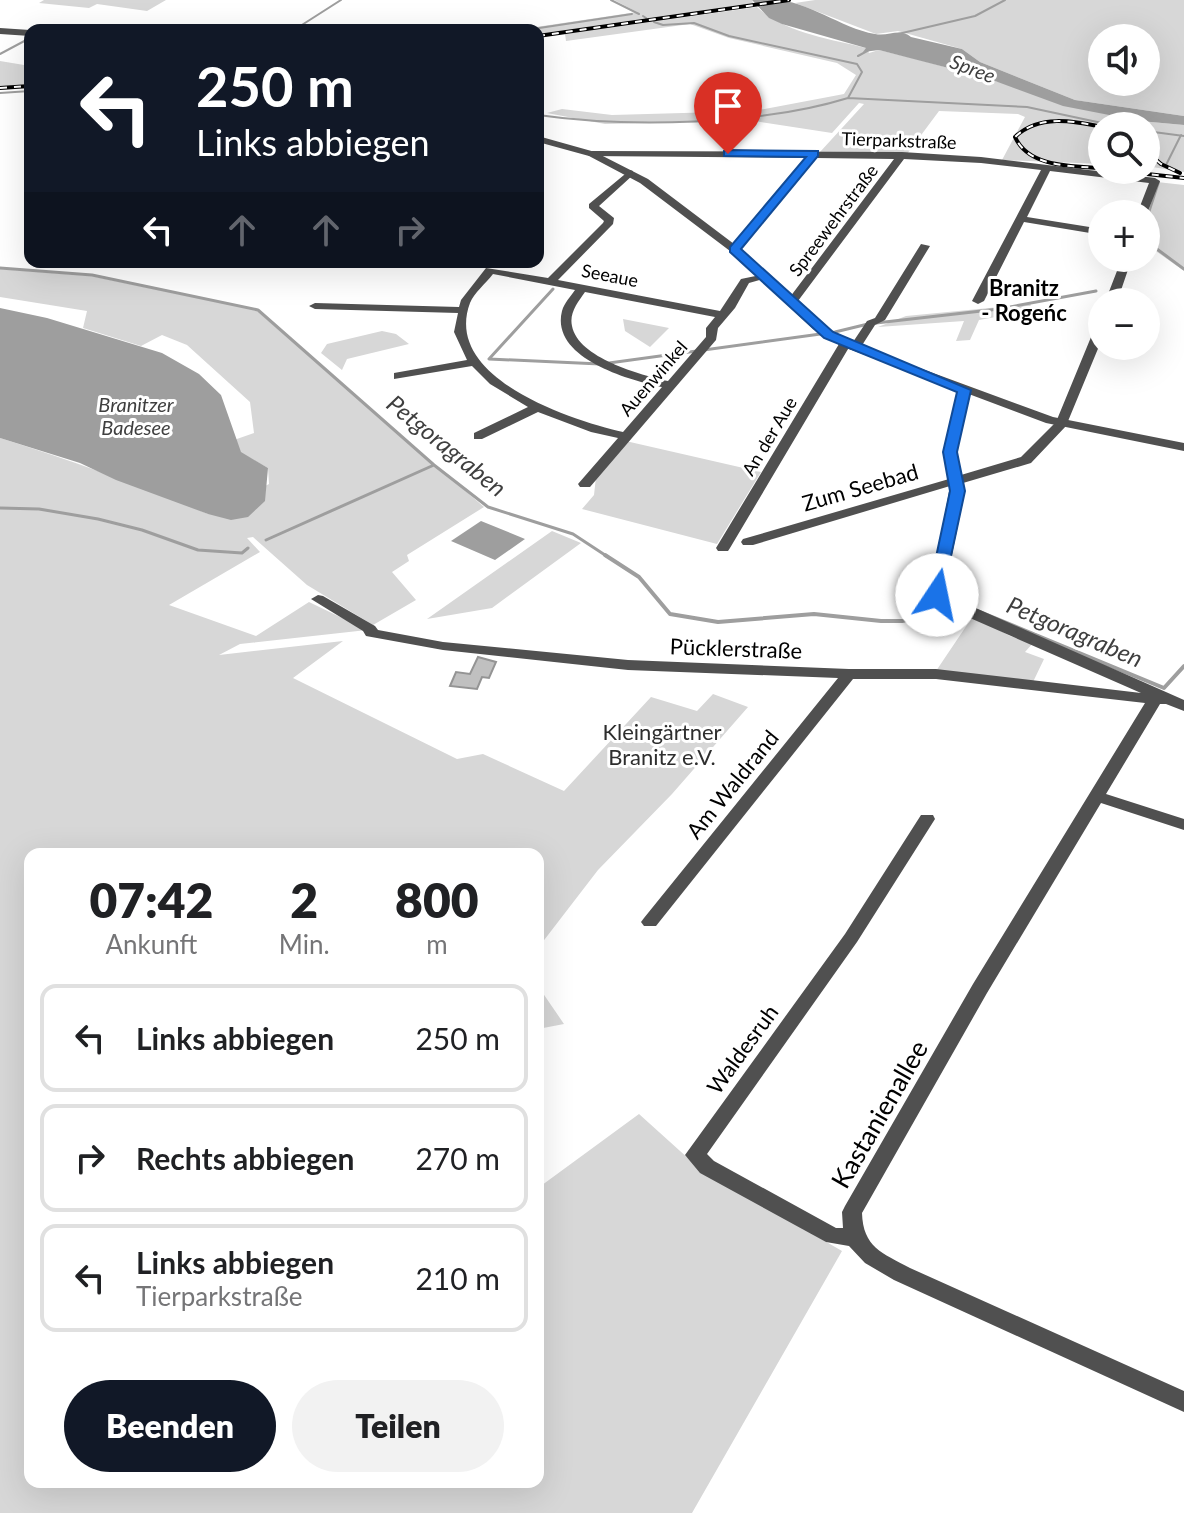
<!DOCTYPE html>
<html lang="de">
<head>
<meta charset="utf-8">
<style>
  :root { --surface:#fff; --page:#f2f2f2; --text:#202124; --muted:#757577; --line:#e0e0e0; --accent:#111827 }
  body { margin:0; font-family:Lato,sans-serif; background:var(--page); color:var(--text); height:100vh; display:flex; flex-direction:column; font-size:30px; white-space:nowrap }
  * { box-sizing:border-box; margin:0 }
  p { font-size:26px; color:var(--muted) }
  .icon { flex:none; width:44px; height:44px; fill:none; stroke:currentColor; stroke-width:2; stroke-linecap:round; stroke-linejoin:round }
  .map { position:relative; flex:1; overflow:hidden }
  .details { position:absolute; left:24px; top:848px; width:520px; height:640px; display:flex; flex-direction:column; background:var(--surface); border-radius:16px; box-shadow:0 8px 32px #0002 }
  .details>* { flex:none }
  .hud { position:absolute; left:24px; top:24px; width:520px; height:244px; border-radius:16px; box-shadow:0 8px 32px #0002; background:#111827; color:#fff; overflow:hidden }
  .fabs { position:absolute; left:1088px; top:24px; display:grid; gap:16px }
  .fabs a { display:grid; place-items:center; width:72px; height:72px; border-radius:50%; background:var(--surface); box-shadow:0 8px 32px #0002; font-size:40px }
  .pin { position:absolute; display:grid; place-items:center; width:68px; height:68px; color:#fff; margin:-82px -34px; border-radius:50% 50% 50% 0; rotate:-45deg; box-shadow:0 0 8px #0007 }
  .pin .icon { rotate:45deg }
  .me { position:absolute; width:88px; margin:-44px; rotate:11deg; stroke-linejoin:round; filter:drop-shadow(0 0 6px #0008) }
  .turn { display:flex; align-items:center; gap:28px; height:168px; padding:0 40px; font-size:36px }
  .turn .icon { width:104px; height:104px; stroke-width:2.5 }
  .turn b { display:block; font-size:56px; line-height:68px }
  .lanes { display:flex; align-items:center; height:76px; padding:0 40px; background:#0003; justify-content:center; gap:40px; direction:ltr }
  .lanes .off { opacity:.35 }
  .eta { display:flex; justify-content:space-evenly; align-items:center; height:136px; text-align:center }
  .eta b { font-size:48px; font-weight:800; line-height:56px }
  .action { display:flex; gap:16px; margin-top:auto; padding:16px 40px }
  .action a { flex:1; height:92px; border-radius:48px; background:var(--accent); color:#fff; font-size:32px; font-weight:800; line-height:92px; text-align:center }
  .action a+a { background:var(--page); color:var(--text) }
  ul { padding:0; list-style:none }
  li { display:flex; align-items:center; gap:24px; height:108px; margin:0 16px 12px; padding:0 24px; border:4px solid var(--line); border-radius:16px }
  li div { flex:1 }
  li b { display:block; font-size:30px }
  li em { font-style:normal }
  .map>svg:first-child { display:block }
  .green { fill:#d7d7d7; fill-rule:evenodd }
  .water { fill:#9e9e9e }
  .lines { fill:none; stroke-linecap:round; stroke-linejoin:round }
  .stream-far2 { stroke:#9e9e9e; stroke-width:2 }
  .stream-far1 { stroke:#9e9e9e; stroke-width:3 }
  .stream { stroke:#9e9e9e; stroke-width:4 }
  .building { fill:#c0c0c0; stroke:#949494; stroke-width:2 }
  .minor { fill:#505050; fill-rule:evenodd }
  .tertiary { fill:#505050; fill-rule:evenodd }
  .rail-casing { stroke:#000; stroke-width:4 }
  .rail { stroke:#fff; stroke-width:2; stroke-dasharray:7; stroke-linecap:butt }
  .route { fill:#1a73e8; stroke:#114b97; stroke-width:2 }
  .labels { text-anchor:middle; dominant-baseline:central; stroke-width:6; stroke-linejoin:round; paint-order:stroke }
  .far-street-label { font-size:18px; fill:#000; stroke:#fff }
  .far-water-label { font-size:20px; font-style:italic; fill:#3f3f3f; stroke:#fff }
  .far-quarter-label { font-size:22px; font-weight:bold; fill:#000; stroke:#fff }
  .street-label { font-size:22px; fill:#000; stroke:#fff }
  .park-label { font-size:22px; fill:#2e2e2e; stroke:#fff }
  .water-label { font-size:24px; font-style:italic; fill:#3f3f3f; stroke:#fff }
  .near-street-label { font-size:26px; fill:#000; stroke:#fff }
</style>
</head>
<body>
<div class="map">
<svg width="1184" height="1513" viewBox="0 0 1184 1513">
  <rect width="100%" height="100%" fill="#fff"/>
  <path class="green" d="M44 0H166L147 11 97 4 89 8 39 3Z
    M614 0H752L753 3 538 34V30H516L637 12Z
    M815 0H1184V116L1075 100 980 62 962 49 898 31 876 34 795 3ZM1102 38H1146V82H1102Z
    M757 7C785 33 830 39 866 48L869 53 879 50 916 59 1140 121 1184 125V172L1146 166V126H1102V164L1002 160 1025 117 1018 114 939 111 907 154 820 152 864 104 859 103 832 133 754 121 605 124 547 113 562 109 612 115 754 111 844 94 856 75 837 63 729 38 690 24 566 41 565 34Z
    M0 61 30 66V85L0 87Z
    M1157 182 1184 185V271L1146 244V214Z
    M0 269 91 276 256 310 484 507 407 555 409 561 392 572 416 600 373 625 307 585 253 537 247 538 260 552 169 605 256 636 309 602 367 630 240 644 219 655 343 641 293 678 457 759 483 754 564 791 651 697 697 711 713 694 748 707 672 794 598 870 538 948V854H30V1482H538V1188L639 1114 700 1169 842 1251 692 1513H0V438C70 460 140 485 208 514L269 484 268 468 241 453 234 440 254 433 250 402 187 345 162 335 141 346 83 328 87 311 0 297Z
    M1031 304 1029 311 979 320 970 340 956 341 964 321 878 327 906 316Z
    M623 319 669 328 650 347 625 331Z
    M382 331 396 334 409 344 347 359 342 370 321 353 327 344Z
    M627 442H630L761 472 717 544 582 509 594 495 596 477Z
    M552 531 581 543 492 608 427 619Z
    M973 616 1010 636 1033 643 1025 652 1044 659 1033 682 936 671Z
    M538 986 564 1024 538 1029Z"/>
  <path class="water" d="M752 0H773L778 6 773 0C808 0 840 28 875 34 889 37 899 27 911 37L962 49 980 62 1075 100 1184 116V125L1140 121 1063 106 987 78 879 50 863 52 866 48 782 24 769 18Z
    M0 308 47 318 162 353 199 374 221 395 241 452 268 468 265 501 248 517 231 520 208 514 116 480 80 463 0 438Z
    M481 521 525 539 495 560 451 541Z"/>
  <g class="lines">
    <path class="stream-far2" d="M611 0 639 14
      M643 16 646 18
      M654 22 663 25 694 23 729 36 857 64 862 72 848 98 1027 107 1116 126
      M294 30 341 0
      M526 30 632 14
      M898 34 975 16 1005 0
      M0 54 30 38
      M858 56 869 50
      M0 93 30 91
      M538 115C629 128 761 125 848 98
      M1146 131 1184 136
      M1166 165 1181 135
      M1146 222 1159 182"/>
    <path class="stream-far1" d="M1146 241 1184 269
      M0 268 92 275 258 310 434 465 488 507 573 534 608 557
      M553 289 489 359 600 364
      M876 323 999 309 1096 291
      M609 363 835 332 868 324
      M0 508 39 509 98 519 142 530 198 550 242 553 248 548
      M266 540 434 465"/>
    <path class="stream" d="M605 555 639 577 670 614 718 622 814 614 881 621H902L932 615H968
      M975 610 1164 688 1184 666"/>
  </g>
  <path class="building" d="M478 657 496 662 489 678 482 677 477 689 450 686 456 672 470 674Z"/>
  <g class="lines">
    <path class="minor" d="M592 151 902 152 981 157 1155 178 1160 181 1146 216 1137 214 1149 183 1050 171 1027 217 1102 229V235L1024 222 984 301 978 304 972 301 1041 170 981 163 904 159 795 305H787V301L894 159 816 158 738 251H730V247L805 158 589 156 587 154Z
      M630 170 633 171V175L599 206 614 218 613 224 558 280 720 311 741 279 765 274 770 277 749 283 735 308 718 328 716 340 590 487H580L578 484 618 438 591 432 538 412 482 439H474V433L528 407 490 384 472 366 394 379V373L467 360 454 332 458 313 315 309 309 306 315 303 459 307 461 300 486 268 548 278 603 223 604 221 589 208V204ZM493 274 575 290C571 296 564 303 562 311 550 358 629 380 662 387L623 432C571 420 442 378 470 303 474 293 486 283 493 274ZM585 292 715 317 706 328V337L668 381C641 375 578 358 572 326 569 313 578 302 585 292Z
      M921 244 930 246 885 320 875 325 859 350H851L849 348 867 321 875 318Z
      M1122 258H1132L1117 302H1105Z
      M1102 322V339L1066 426 1031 463 963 483 965 491 944 594 1184 700V711L1166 704H1160L1106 794 1184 819V830L1101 803 987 993 862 1213C863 1247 882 1253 910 1268L1184 1391V1412L894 1280 865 1263 849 1246 826 1242 700 1173 685 1155 845 934 921 815H933L935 819 857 942 707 1154 714 1161 836 1228H843L842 1212 845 1206 973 984 1145 703 936 679H853L656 926H644L641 922 644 918 838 678 628 670 443 650 366 636 363 631 311 599 318 595 323 596 375 626 378 630 443 642 628 660 849 669H936L1141 693 938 604 930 595 950 486 753 545H743L741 542 743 539 949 479 944 452 960 387H968L970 390 956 452 961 475 1021 457 1056 422 1096 325Z
      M845 340 851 344 730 548 728 551H718L716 548 839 344Z"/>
    <path class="tertiary" d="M0 28 30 30V36L0 34Z
      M538 136 595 152 648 179 738 247 821 325 849 342 1053 417 1184 443V451L1046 423 841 346 813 329 730 251 640 183 589 156 538 142Z"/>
    <defs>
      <path id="rail" d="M538 36 789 0
        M0 88 30 86
        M1102 127C1073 121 1039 114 1015 137 1029 168 1073 166 1102 168
        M1146 151 1161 164 1180 173
        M1110 170 1184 178"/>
    </defs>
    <use href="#rail" class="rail-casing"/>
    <use href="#rail" class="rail"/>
  </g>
  <path class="route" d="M728 150 818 151V156L741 249 833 332 971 390 957 452 965 491 942 598 937 599 928 595 950 491 943 452 957 392 824 338 730 252V247L806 157 724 156V151Z"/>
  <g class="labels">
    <g class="far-street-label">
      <text transform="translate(899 140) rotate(2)">Tierparkstraße</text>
      <text transform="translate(833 220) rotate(-53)">Spreewehrstraße</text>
      <text transform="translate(610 275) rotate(11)">Seeaue</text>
      <text transform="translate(653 378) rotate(-49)">Auenwinkel</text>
      <text transform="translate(769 436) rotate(-59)">An der Aue</text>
    </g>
    <g class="far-water-label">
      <text transform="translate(973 68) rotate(21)">Spree</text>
      <text x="136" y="404">Branitzer<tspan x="136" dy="23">Badesee</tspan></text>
    </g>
    <g class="far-quarter-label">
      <text x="1024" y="287">Branitz<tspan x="1024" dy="25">- Rogeńc</tspan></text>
    </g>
    <g class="street-label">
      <text transform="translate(860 487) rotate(-16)">Zum Seebad</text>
      <text transform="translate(736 648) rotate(2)">Pücklerstraße</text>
      <text transform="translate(732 784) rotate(-51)">Am Waldrand</text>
      <text transform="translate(742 1049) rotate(-54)">Waldesruh</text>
    </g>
    <g class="park-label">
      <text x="662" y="731">Kleingärtner<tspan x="662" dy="25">Branitz e.V.</tspan></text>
    </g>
    <g class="water-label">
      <text transform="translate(447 445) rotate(39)">Petgoragraben</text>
      <text transform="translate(1075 631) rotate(23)">Petgoragraben</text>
    </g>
    <g class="near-street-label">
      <text transform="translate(879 1114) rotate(-60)">Kastanienallee</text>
    </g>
  </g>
</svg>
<div class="fabs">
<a><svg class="icon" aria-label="sound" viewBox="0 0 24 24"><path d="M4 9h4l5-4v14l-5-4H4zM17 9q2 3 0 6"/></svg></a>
<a><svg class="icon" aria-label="search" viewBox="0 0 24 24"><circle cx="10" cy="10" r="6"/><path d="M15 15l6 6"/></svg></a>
<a>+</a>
<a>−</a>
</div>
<div class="pin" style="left:728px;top:154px;background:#d93025"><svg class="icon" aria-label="arrive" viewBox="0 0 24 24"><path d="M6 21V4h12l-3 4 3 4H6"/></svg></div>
<svg class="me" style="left:937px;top:595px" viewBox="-20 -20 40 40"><circle r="19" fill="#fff"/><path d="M0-13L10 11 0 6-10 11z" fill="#1a73e8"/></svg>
<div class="hud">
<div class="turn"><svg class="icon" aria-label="left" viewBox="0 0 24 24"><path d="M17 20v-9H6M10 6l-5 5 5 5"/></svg><div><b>250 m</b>Links abbiegen</div></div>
<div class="lanes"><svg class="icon" aria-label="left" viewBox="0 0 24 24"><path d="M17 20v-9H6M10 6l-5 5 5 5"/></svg><svg class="icon off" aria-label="ahead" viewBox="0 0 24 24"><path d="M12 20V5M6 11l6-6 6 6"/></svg><svg class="icon off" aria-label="ahead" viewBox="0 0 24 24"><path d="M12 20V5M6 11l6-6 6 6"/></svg><svg class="icon off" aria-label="right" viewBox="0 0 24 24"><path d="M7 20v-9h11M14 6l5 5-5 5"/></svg></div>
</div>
<section class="details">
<div class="eta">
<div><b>07:42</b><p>Ankunft</p></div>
<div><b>2</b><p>Min.</p></div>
<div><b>800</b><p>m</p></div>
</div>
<ul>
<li><svg class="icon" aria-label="left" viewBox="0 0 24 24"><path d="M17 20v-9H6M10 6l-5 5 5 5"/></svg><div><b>Links abbiegen</b></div><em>250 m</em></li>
<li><svg class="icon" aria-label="right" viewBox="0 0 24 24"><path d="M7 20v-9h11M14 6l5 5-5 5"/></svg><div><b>Rechts abbiegen</b></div><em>270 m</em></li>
<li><svg class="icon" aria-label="left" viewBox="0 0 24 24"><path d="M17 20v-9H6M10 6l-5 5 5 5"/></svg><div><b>Links abbiegen</b><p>Tierparkstraße</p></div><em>210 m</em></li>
</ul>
<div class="action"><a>Beenden</a><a>Teilen</a></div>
</section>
</div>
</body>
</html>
